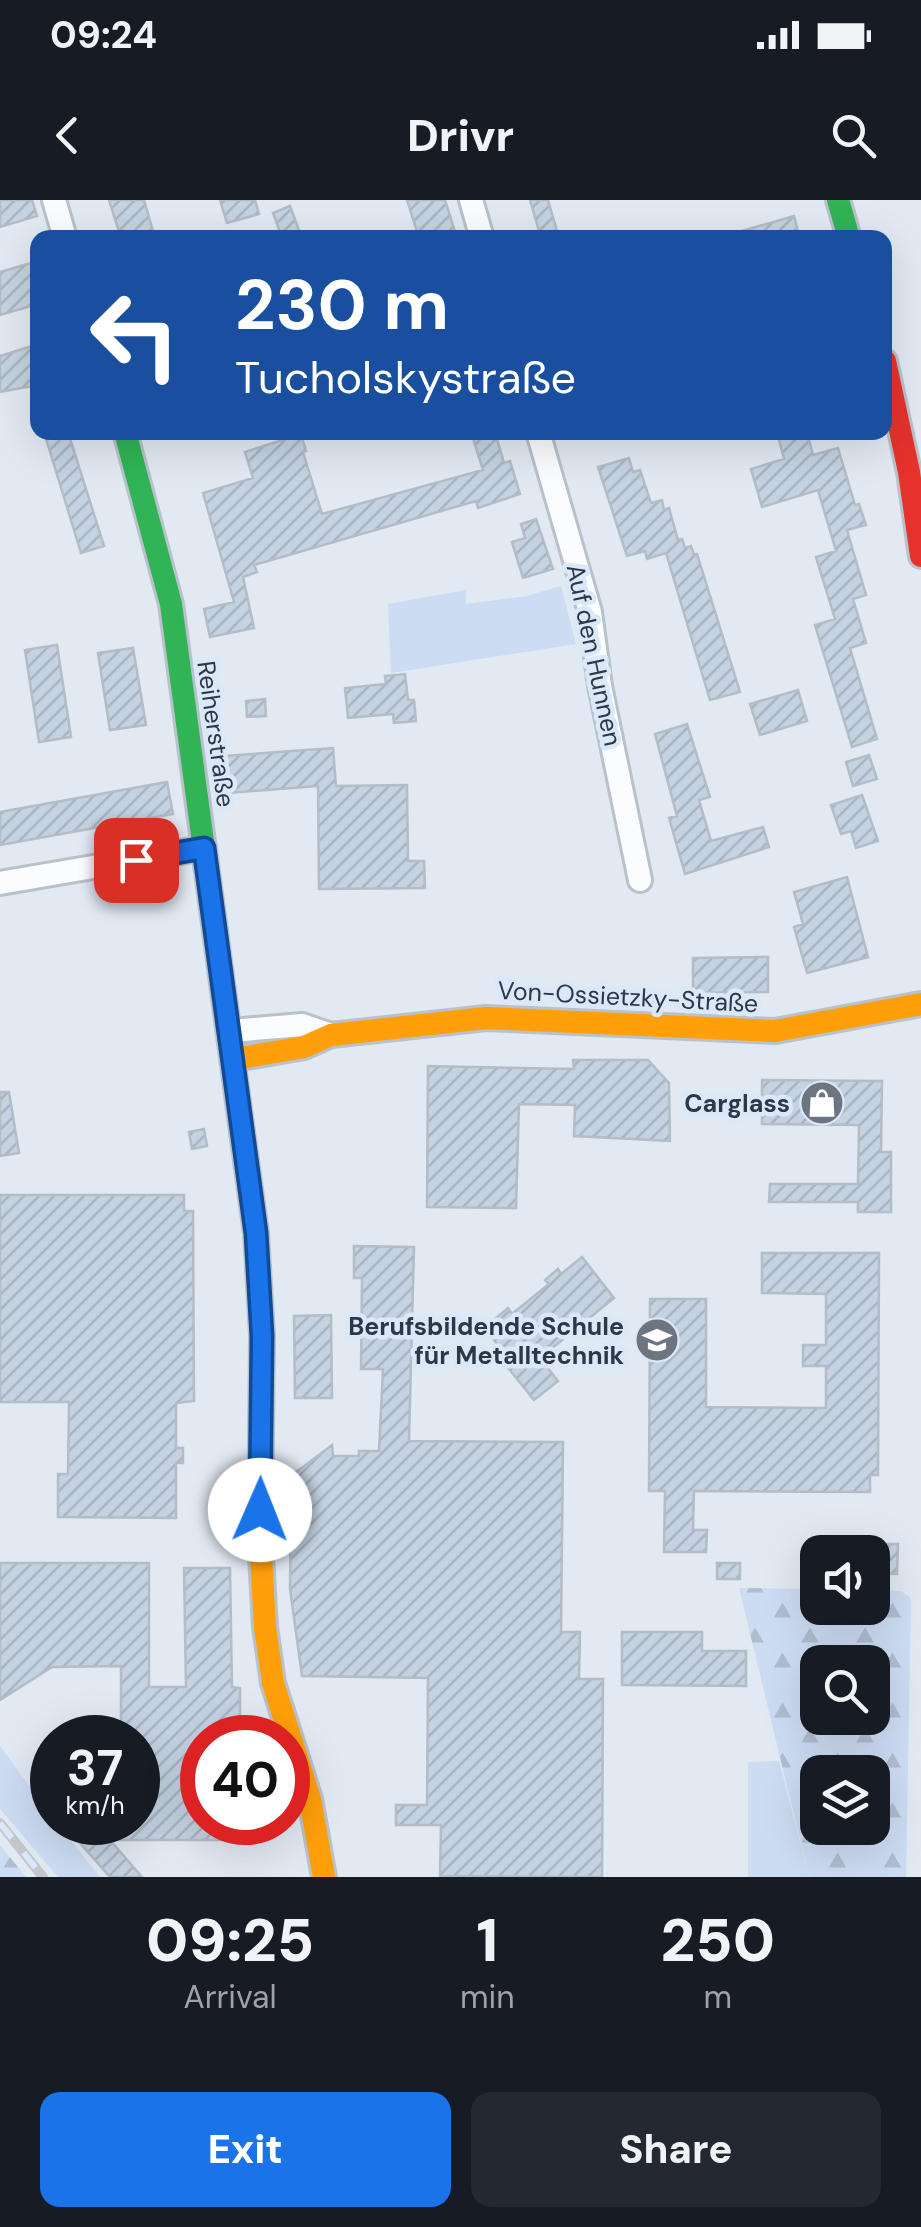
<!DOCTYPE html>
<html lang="en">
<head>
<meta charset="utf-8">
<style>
  :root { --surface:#171b24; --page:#242831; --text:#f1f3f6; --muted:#9ea1a6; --accent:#1a73e8 }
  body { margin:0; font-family:"DM Sans",sans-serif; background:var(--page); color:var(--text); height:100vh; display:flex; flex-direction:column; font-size:38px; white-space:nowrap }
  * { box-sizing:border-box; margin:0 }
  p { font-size:32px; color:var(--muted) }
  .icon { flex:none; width:55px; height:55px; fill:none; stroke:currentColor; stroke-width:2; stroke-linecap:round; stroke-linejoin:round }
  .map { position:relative; height:1677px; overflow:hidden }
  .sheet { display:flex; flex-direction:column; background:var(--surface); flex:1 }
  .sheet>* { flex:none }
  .top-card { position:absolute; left:30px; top:30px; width:862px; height:210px; border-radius:20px; box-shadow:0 10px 40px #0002; background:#1a4fa0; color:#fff; overflow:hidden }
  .tools { position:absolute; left:800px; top:1335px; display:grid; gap:20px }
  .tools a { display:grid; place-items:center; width:90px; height:90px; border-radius:20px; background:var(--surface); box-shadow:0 10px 40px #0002; font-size:50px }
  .speed { position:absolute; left:30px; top:1515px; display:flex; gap:20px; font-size:50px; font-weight:700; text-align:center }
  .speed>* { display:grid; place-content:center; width:130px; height:130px; border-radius:50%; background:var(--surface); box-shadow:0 10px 40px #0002; line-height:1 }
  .speed small { font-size:25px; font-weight:400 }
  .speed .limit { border:15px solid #d22; background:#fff; color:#111 }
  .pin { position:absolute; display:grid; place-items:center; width:85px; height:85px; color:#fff; margin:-42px; border-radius:20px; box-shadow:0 5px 15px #0006 }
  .me { position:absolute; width:110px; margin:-55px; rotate:1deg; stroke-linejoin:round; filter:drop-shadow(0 0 8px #0008) }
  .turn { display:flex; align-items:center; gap:35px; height:210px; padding:0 40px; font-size:45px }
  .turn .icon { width:130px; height:130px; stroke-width:2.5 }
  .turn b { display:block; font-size:70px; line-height:85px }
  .eta { display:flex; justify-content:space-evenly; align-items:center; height:170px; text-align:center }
  .eta b { font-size:60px; font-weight:800; line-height:70px }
  .primary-button { display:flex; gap:20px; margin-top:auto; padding:20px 40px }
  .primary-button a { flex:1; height:115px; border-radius:20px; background:var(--accent); color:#fff; font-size:40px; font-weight:800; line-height:115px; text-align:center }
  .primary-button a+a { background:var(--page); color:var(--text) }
  .status { display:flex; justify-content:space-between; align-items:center; height:70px; padding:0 50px; background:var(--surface); direction:ltr }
  .status svg { height:28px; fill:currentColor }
  header { display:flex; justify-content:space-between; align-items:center; height:130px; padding:0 40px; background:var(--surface); font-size:45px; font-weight:800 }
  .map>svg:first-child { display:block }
  .green { fill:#ccdcf2 }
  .forest { fill:url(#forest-firs); fill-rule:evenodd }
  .building { fill:url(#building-hatch); stroke:#b4bcc6; stroke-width:2.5 }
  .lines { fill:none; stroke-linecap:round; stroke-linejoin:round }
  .street-casing { stroke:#b9c1cb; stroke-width:28 }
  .fast-casing { stroke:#b9c1cb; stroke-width:28 }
  .slow-casing { stroke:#b9c1cb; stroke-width:28 }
  .jam-casing { stroke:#b9c1cb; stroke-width:28 }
  .street { stroke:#fafcfd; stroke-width:22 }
  .fast { stroke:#30b455; stroke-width:22 }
  .slow { stroke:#ff9f0a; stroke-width:22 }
  .jam { stroke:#e5322d; stroke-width:22 }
  .rail-casing { stroke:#c5c7ca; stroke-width:10 }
  .rail { stroke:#dae8fa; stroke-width:6; stroke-dasharray:19; stroke-linecap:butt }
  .route-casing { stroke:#114b97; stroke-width:25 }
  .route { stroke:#1a73e8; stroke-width:18 }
  .labels { text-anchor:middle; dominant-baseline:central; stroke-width:9; stroke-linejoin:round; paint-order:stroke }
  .street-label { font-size:25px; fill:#2e3743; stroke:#dae8fa }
  .poi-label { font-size:25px; font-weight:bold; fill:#2e3743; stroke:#dae8fa; text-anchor:end }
</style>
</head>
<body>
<div class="status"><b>09:24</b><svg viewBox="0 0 49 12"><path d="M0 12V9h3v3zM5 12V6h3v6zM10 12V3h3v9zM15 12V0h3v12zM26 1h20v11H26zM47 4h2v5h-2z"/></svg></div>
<header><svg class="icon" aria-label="back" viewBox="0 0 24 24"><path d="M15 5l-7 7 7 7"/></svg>Drivr<svg class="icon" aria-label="search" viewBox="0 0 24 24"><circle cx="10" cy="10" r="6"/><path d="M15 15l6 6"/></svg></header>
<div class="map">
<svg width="921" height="1677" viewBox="0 0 921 1677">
  <defs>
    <pattern id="forest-firs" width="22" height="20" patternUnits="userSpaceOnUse" patternTransform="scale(2.5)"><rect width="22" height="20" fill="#ccdcf2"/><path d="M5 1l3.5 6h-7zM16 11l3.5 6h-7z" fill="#b0bdd1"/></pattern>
    <pattern id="building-hatch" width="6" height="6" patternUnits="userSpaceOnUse" patternTransform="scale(2.5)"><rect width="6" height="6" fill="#c4d2e2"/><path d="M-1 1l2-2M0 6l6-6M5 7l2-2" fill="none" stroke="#a9b5c3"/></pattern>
  </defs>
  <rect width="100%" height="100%" fill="#e1e9f3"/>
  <path class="green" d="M561 386 576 444 391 473 388 404 466 390V404L527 396Z
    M0 1546 52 1617V1622L57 1623 100 1677H58L0 1609Z
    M779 1561 809 1677H748V1562Z"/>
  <path class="forest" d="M739 1388 817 1389 818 1408H872L873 1390 901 1391 911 1398 906 1677H809ZM818 1462H872V1518H818ZM818 1572H872V1628H818Z
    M0 1645 26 1677H0Z"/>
  <path class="building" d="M0 0H32L37 16 0 27Z
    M109 0H144L155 38H121Z
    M220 0H255L259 14 227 23Z
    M407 0H445L457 38H419Z
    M530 0H548L559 38H541Z
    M290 6 302 38H282L273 13Z
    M794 16 800 38H736L735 33Z
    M38 61V104L0 115V72Z
    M38 144V185L0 192V156Z
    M44 232H68L104 346 81 353Z
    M471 232H495L504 263 510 261 520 294 478 308 476 301 254 365 257 372 243 377 254 428 210 437 204 409 234 402 203 293 253 278 245 252 301 234 306 251 303 252 322 314 483 270Z
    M777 232H807L813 255 838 248 855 305 859 304 866 325 847 330 866 395 853 399 866 443 850 448 877 539 852 547 815 425 835 419 816 357 836 351 818 290 762 307 751 269 784 259Z
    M629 258 633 272 640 270 651 303 662 300 664 310 669 308 678 340 682 339 685 348 691 346 694 355 697 354 740 492 710 500 666 353 647 359 645 351 627 356 598 267Z
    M536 319 553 369 523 378 512 342 525 338 521 324Z
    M57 445 71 537 39 542 25 450Z
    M133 448 146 525 110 530 98 453Z
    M405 474 408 500H414L416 521 394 523 393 514 348 518 345 488 386 484 385 476Z
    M798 490 807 521 760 535 750 504Z
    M265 499 266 516 247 517 246 501Z
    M687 524 710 597 699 600 711 641 763 627 769 647 685 674 669 618 677 616 655 534Z
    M333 548 336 586 407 585 408 661H424L425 688 319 689 318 586 228 593 225 556Z
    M869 555 877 579 853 586 846 562Z
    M167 582 173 614 0 645V612Z
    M862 595 878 641 856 648 851 631 841 634 831 605Z
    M847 677 868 757 807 773 794 727 803 724 794 692Z
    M768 757V792L693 793V758Z
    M573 860H648L669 883 670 941 574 936 575 905 519 904 516 1008 427 1007 428 866 574 869Z
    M762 880 882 881 881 952H891V1012H858V1002H769L770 984H858L859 925 762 924Z
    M0 892H9L19 953 0 956Z
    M204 929 207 946 192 949 189 932Z
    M0 995H184V1011H193L194 1201 176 1203V1248H183V1263H176V1318L58 1317V1274H68L69 1202H0Z
    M354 1046 414 1047 409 1241 563 1242 561 1432H580L579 1479H603L602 1677 440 1676 441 1625H396V1605H427L428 1478 302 1476 290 1389 291 1276 332 1245 333 1256H359V1251H379L383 1169H361L362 1078H354Z
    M762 1053H879L878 1275H870V1292L694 1291 693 1330H707L706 1352H664L665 1291H649L650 1099H706V1207L826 1208V1166H803V1145H826V1094L762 1093Z
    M582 1057 614 1098 540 1158 558 1181 534 1200 492 1148 497 1144 484 1128 508 1108 512 1114 549 1084 545 1080 558 1069 561 1074Z
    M331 1115 332 1198H295L294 1116Z
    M872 1344H898L897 1374 872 1373Z
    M0 1363H149V1487H186L184 1368H230L232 1487 240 1488V1538H202V1622H254V1640H110L142 1677H110L64 1625 138 1622V1538H121V1466L52 1467 0 1500Z
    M717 1363H740V1379H717Z
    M622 1432H702V1451H746V1486L622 1485Z"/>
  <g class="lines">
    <defs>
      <path id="street" d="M54 0 65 38
        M471 0 482 38
        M538 232 590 412 600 486 640 680
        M0 683 204 648
        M231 831 302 825 331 835"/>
      <path id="fast" d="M838 0 849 38
        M125 232 171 404 242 932"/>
      <path id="slow" d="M235 859 304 847 331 835 486 818 775 831 921 804
        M242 932 256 1033 262 1136 260 1338 265 1427 273 1483 310 1599 324 1677"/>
      <path id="jam" d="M885 161 909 272 921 356"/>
    </defs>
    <use href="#street" class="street-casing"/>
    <use href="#fast" class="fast-casing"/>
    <use href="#slow" class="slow-casing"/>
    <use href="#jam" class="jam-casing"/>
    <use href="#street" class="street"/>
    <use href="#fast" class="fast"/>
    <use href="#slow" class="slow"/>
    <use href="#jam" class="jam"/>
    <defs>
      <path id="rail" d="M0 1623 43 1677"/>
    </defs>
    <use href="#rail" class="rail-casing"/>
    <use href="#rail" class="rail"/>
  </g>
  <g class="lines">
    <defs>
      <path id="route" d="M136 660 204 648 256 1033 262 1136 260 1310"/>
    </defs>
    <use href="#route" class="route-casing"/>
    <use href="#route" class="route"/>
  </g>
  <defs>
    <symbol id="shop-disc" viewBox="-11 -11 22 22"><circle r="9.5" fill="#6d7581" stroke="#dae8fa"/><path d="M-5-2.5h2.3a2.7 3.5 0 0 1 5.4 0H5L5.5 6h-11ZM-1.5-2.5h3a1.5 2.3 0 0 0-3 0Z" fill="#fff"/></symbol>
    <symbol id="school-disc" viewBox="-11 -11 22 22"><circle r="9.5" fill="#6d7581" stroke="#dae8fa"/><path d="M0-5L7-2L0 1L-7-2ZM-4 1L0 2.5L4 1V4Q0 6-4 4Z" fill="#fff"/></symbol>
  </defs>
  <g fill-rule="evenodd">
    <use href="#shop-disc" x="797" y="878" width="50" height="50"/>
    <use href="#school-disc" x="632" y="1115" width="50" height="50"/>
  </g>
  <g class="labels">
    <g class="street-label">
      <text transform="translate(594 455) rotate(78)">Auf den Hunnen</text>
      <text transform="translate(216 534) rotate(82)">Reiherstraße</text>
      <text transform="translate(628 797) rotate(3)">Von-Ossietzky-Straße</text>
    </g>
    <g class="poi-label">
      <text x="790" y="903">Carglass</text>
      <text x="624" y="1126">Berufsbildende Schule<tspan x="624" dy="29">für Metalltechnik</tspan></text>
    </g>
  </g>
</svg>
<div class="tools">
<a><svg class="icon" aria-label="sound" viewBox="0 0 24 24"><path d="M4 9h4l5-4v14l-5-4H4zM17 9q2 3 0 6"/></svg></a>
<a><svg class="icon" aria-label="search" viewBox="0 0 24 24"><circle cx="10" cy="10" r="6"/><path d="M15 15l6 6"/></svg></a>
<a><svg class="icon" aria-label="layers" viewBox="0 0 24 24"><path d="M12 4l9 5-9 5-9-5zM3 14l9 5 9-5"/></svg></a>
</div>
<div class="speed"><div>37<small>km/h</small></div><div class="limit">40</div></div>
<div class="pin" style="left:136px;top:660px;background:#d93025"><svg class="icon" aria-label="arrive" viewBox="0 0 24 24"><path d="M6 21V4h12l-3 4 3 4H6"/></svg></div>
<svg class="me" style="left:260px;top:1310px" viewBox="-20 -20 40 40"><circle r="19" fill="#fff"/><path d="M0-13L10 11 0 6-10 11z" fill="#1a73e8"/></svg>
<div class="top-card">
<div class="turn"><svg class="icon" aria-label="left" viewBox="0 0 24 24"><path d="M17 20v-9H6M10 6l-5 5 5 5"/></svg><div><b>230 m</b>Tucholskystraße</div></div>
</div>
</div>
<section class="sheet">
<div class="eta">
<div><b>09:25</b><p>Arrival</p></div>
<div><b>1</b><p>min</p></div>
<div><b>250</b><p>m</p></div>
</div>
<div class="primary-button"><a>Exit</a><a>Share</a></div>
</section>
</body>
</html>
